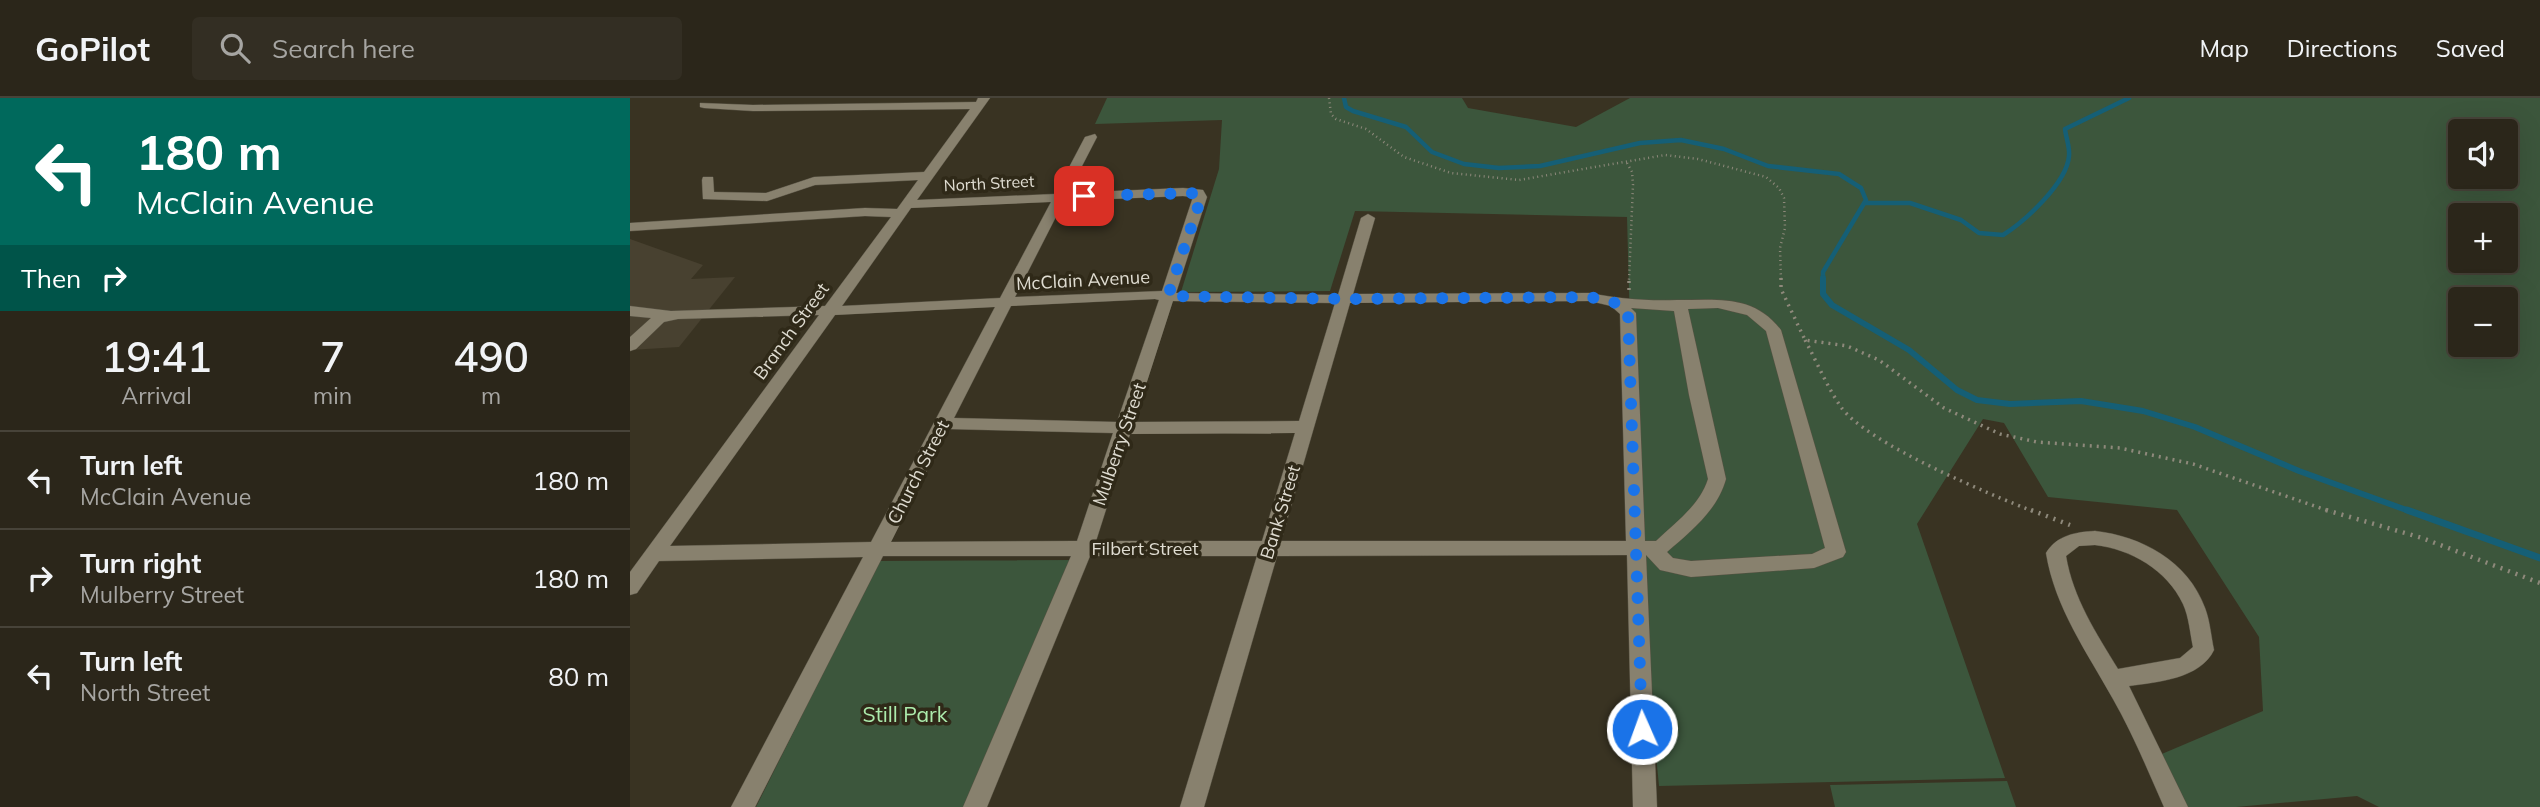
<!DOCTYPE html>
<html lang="en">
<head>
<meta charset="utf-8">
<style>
  :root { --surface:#2b261a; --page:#332e23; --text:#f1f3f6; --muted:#a6a5a2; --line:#474339 }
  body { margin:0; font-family:Mulish,sans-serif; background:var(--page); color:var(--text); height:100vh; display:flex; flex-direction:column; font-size:26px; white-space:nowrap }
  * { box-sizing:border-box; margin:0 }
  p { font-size:23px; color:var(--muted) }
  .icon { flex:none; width:38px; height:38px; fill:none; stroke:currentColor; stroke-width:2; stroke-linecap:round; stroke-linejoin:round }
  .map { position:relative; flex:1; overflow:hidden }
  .panel { display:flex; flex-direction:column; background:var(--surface); width:630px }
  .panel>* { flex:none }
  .top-card { background:#00695c; color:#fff; overflow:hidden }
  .controls { position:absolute; left:1818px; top:21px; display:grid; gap:14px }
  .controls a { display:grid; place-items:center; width:70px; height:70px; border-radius:7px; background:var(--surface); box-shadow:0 7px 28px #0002,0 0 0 2px var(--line); font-size:35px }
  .pin { position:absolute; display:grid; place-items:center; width:60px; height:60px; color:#fff; margin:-30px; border-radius:14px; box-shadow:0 4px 10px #0006 }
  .me { position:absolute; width:77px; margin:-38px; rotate:358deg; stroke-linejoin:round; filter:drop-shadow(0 0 5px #0008) }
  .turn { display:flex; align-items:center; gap:24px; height:147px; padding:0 21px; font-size:32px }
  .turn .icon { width:91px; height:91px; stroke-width:2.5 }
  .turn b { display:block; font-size:49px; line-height:60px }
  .then { display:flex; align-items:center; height:66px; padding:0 21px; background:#0003; gap:14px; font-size:26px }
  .eta { display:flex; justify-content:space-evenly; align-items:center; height:119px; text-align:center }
  .eta b { font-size:42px; font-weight:600; line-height:49px }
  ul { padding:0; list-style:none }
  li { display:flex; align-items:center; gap:21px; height:98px; padding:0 21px; border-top:2px solid var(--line) }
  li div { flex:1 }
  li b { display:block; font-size:26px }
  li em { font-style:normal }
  header { display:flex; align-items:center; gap:42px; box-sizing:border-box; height:98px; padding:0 35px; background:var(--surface); border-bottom:2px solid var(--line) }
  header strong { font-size:33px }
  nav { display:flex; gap:38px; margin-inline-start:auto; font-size:24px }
  .search { width:490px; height:63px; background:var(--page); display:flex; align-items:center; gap:18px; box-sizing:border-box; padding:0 24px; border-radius:7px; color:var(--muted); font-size:26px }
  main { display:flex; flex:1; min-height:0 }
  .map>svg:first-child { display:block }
  .industrial { fill:#484130 }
  .green { fill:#3c563c; fill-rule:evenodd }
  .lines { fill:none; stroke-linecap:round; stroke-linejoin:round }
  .stream-far2 { stroke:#155f76; stroke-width:4.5 }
  .stream-far1 { stroke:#155f76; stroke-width:6 }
  .stream { stroke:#155f76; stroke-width:7 }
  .minor-casing { stroke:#565142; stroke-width:1 }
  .path-far2 { stroke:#8e897b; stroke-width:2.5; stroke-dasharray:1 3.5; stroke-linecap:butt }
  .path-far1 { stroke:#8e897b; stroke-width:3.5; stroke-dasharray:2 5; stroke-linecap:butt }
  .path { stroke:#8e897b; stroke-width:4.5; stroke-dasharray:2 6; stroke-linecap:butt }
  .minor { fill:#88816e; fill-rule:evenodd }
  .route { stroke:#1a73e8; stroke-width:12; stroke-dasharray:0 21.6 }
  .labels { text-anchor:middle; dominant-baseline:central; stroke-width:7; stroke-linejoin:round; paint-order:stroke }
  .far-street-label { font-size:16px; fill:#e0ddd2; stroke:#2f2918 }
  .street-label { font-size:18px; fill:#e0ddd2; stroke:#2f2918 }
  .near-park-label { font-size:21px; fill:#acebac; stroke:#2f2918 }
</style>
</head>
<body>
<header>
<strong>GoPilot</strong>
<div class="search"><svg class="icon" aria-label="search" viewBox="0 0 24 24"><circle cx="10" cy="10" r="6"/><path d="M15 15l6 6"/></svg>Search here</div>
<nav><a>Map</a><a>Directions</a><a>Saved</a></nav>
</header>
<main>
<section class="panel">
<div class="top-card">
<div class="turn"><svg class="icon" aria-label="left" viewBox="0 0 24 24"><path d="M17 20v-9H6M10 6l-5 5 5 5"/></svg><div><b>180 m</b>McClain Avenue</div></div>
<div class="then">Then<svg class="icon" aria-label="right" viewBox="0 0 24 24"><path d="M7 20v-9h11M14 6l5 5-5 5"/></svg></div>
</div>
<div class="eta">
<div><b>19:41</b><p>Arrival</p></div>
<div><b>7</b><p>min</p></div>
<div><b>490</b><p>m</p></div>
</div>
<ul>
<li><svg class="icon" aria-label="left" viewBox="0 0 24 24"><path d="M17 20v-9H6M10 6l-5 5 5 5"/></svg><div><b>Turn left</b><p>McClain Avenue</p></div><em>180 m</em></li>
<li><svg class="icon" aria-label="right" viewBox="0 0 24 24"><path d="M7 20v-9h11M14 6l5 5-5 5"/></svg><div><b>Turn right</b><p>Mulberry Street</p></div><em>180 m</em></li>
<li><svg class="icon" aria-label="left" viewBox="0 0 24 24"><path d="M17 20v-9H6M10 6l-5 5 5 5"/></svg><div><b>Turn left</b><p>North Street</p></div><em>80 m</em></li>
</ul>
</section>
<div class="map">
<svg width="1910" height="709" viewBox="0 0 1910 709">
  <rect width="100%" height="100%" fill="#393322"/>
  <path class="industrial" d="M0 141 73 167 61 181 105 179 49 249 0 252Z"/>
  <path class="green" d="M477 0H832L838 10 946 29 1000 0H1910V709H1749L1727 698 1606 709H1540L1520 661 1633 613 1629 539 1547 412 1418 399 1374 325 1353 321 1287 426 1375 680 1029 688 1006 449 997 119 725 113 700 193 551 194 589 71 592 22 465 26ZM1830 33H1876V79H1830ZM1830 117H1876V163H1830ZM1830 201H1876V247H1830Z
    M446 462 334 709H126L249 463Z
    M1377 683 1386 709H1205L1200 687Z"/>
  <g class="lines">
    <path class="stream-far2" d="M714 0 716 9 723 13 776 29 802 54 834 66 869 70 910 68 1010 45 1051 42 1094 51 1138 68 1209 76 1231 90 1236 102 1193 174V182
      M1235 105H1280L1331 122 1349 135 1373 137C1394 124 1437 85 1439 58 1440 49 1436 40 1435 31L1499 0"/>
    <path class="stream-far1" d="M1193 180V196L1202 207 1279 252 1327 292 1347 302 1380 306 1451 303 1513 313 1565 329 1669 373 1782 414"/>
    <path class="stream" d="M1777 412 1910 460"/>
    <defs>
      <path id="minor" d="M348 0H360L287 102 425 96 455 39 465 36 467 39 438 95 553 90 573 92 577 99 546 195 708 197 731 120 738 116 745 120 723 196 960 195C989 201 1017 203 1047 202 1087 202 1124 196 1151 232L1216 454 1213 459 1184 470 1061 479 1030 472 1016 457 1027 709H1003L997 457 647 458 574 709H550L627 458H460L357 709H333L441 458H253L125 709H101L233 459 29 463 7 495 0 497V474L189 217 48 221 34 224 6 251 0 253V239L21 220 0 218V208L41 213 195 208 261 119 235 118 0 133V125L235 110 267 111 288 82 185 87 137 103 73 101 72 82 73 79H83L84 94 136 95 184 79 294 74 340 11 123 13 74 10 70 9V5L123 7 346 4ZM553 98 563 99 532 193 385 199 434 103ZM421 104 370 200 212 208 281 110ZM525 201 529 202 487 324 324 320 381 208ZM543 203 705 205 669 323 504 324ZM960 203 981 208 990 216 996 443H651L720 205ZM365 209 241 444 40 448 205 217ZM1001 210 1044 213 1059 297 1078 381C1070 407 1045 425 1026 443H1015L1006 215ZM1088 210 1117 217 1136 233 1195 450 1182 456 1061 463 1043 460 1037 454C1061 433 1087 413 1096 381L1058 211ZM318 331 483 335 447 443 261 444ZM665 335 632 443H466L500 336Z
        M1465 433C1511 438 1558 463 1575 510 1580 523 1581 538 1584 552 1570 581 1527 584 1499 588L1558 709H1534C1518 673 1503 636 1483 601 1457 554 1425 510 1416 455 1427 437 1446 434 1465 433ZM1465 447C1501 451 1537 472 1553 506 1559 519 1560 535 1563 549L1550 560 1488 571C1466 535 1443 500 1436 458L1449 448Z"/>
    </defs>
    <use href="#minor" class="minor-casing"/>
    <path class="path-far2" d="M699 0 701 16 706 21 736 31 774 59 821 75 889 82 1035 57 1068 61 1136 79 1149 90 1154 100 1155 130 1150 150 1151 182
      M997 65 1002 74 1003 87 999 182"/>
    <path class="path-far1" d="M1151 180V191L1175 242 1217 248 1249 262 1314 310 1370 336 1407 344 1490 350 1563 366 1702 414
      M999 192V180
      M1175 242C1187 264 1197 289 1211 309 1236 345 1361 397 1405 414"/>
    <path class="path" d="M1401 412 1440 427
      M1696 412 1792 440 1910 485"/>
    <use href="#minor" class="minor"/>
  </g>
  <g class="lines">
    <path class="route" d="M454 98 568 95 570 103 538 198 713 201 960 199 986 205 998 215 1012 631"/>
  </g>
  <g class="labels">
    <g class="far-street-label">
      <text transform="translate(359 85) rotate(-3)">North Street</text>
    </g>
    <g class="street-label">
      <text transform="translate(453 182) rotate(-3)">McClain Avenue</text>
      <text transform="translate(161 233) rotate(-54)">Branch Street</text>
      <text transform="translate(489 346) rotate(-71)">Mulberry Street</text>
      <text transform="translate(288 374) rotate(-63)">Church Street</text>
      <text transform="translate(650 414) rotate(-73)">Bank Street</text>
      <text x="515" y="450">Filbert Street</text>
    </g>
    <g class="near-park-label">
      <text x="275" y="616">Still Park</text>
    </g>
  </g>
</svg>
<div class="controls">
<a><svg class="icon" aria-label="sound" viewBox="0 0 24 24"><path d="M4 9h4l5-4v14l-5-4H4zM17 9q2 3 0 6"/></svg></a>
<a>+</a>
<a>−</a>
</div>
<div class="pin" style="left:454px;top:98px;background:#d93025"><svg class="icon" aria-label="arrive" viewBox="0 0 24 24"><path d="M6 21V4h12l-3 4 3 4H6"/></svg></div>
<svg class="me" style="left:1012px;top:631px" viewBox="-20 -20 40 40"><circle r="17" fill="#1a73e8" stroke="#fff" stroke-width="3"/><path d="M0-11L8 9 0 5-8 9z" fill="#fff"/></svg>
</div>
</main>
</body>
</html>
